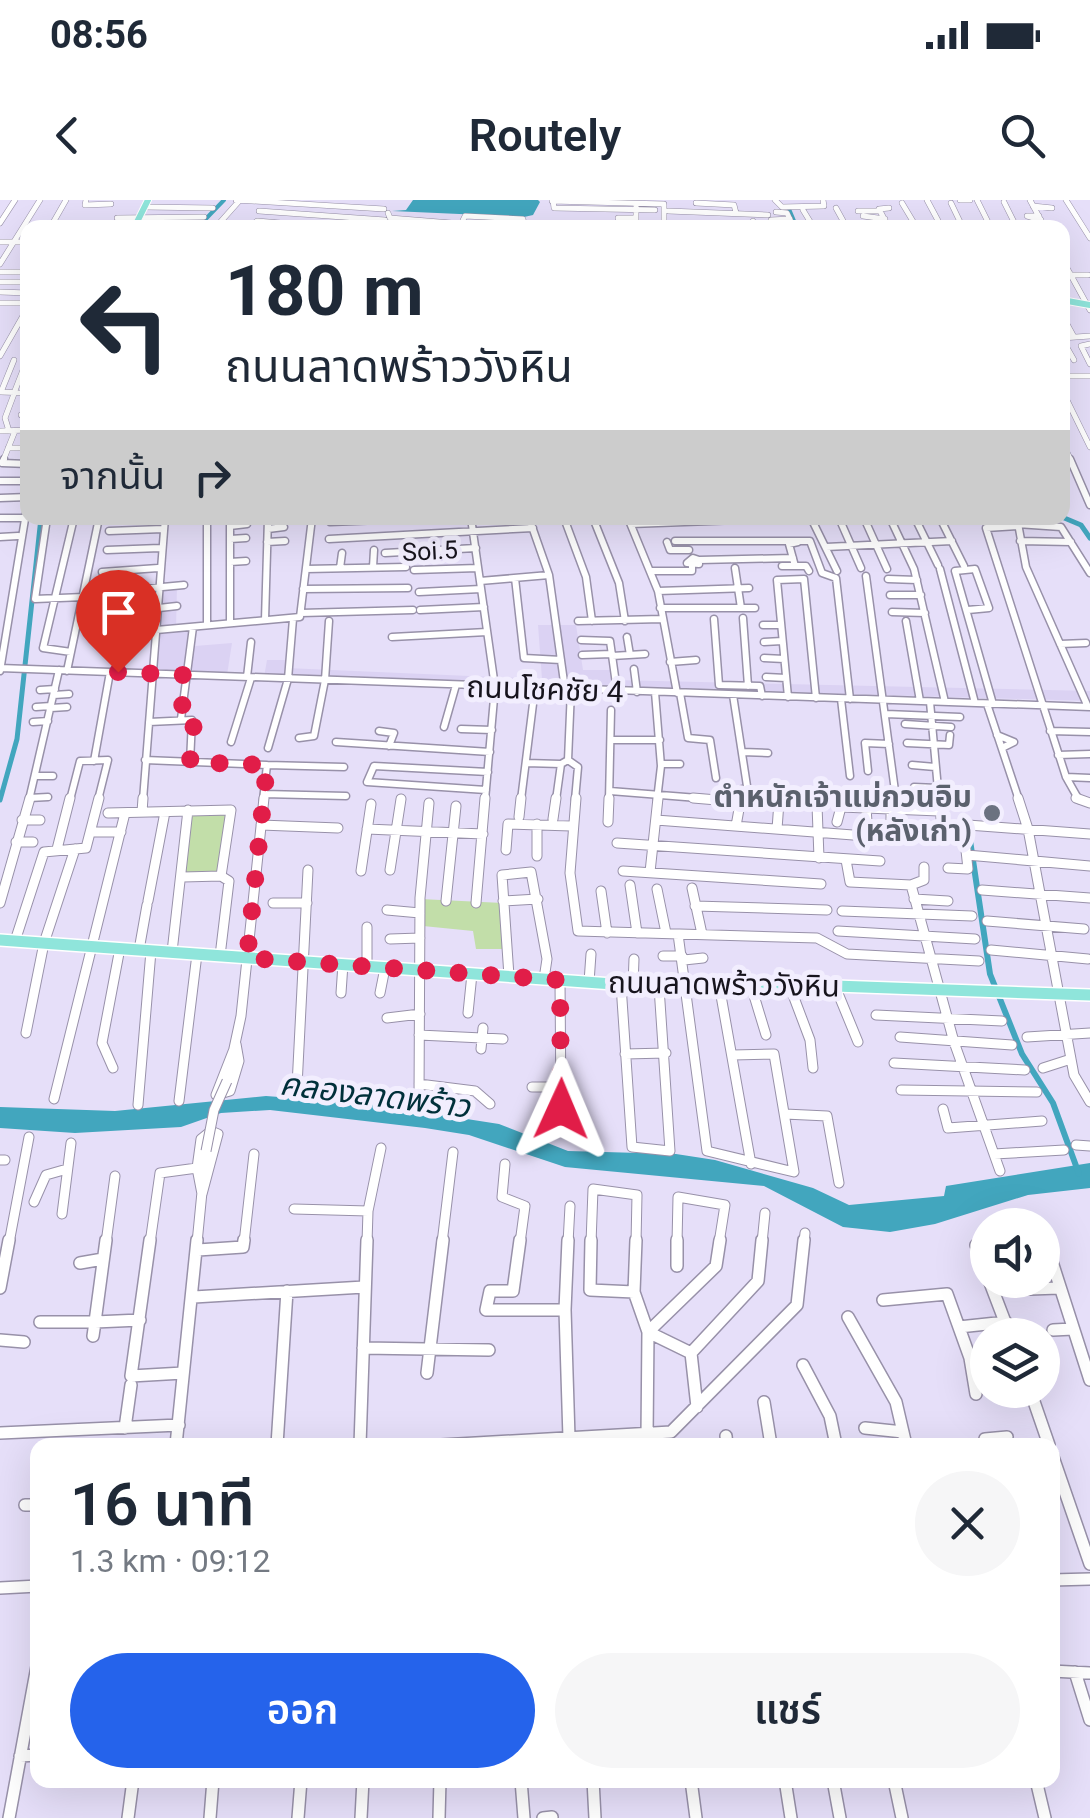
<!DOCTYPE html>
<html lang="th">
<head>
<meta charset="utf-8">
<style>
  :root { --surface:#fff; --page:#f6f6f7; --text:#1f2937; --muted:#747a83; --accent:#2563eb }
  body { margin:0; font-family:Roboto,"Noto Sans Thai",sans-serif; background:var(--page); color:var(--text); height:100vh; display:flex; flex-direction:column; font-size:38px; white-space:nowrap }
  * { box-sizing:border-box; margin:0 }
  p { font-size:32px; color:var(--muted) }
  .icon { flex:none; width:55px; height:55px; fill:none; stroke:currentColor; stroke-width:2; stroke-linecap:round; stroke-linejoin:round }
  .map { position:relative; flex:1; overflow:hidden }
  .details { position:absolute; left:30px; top:1238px; width:1030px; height:350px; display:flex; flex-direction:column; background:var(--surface); border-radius:20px; box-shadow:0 10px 40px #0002 }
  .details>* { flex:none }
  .hud { position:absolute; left:20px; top:20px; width:1050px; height:305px; border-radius:20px; box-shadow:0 10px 40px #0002; background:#fff; color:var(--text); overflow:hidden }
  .tools { position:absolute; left:970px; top:1008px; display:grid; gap:20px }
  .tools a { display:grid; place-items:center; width:90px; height:90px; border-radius:50%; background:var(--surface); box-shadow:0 10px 40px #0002; font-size:50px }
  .pin { position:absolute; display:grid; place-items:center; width:85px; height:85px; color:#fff; margin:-102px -42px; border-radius:50% 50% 50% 0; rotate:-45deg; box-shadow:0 0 10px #0007 }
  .pin .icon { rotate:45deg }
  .me { position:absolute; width:110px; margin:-55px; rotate:1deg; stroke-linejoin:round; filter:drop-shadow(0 0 8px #0008) }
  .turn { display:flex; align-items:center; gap:35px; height:210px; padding:0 40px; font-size:45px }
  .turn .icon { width:130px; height:130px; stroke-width:2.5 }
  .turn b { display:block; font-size:70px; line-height:85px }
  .then { display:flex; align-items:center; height:95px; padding:0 40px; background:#0003; gap:20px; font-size:38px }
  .round { display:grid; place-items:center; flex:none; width:105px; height:105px; border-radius:52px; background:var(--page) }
  .head { display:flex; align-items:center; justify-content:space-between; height:170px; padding:0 40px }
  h1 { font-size:60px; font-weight:600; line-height:75px }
  .action { display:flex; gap:20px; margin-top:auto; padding:20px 40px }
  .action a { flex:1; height:115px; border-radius:60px; background:var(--accent); color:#fff; font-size:40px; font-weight:600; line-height:115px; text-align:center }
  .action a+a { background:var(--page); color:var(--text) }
  .status { display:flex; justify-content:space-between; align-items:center; height:70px; padding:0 50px; background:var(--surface); direction:ltr }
  .status svg { height:28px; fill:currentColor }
  header { display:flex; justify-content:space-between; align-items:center; height:130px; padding:0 40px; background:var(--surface); font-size:45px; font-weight:600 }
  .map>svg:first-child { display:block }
  .built { fill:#dbd2f3 }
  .green { fill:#c2dea9 }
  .water { fill:#42a6be }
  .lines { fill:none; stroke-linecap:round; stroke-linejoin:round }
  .canal-far2 { stroke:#42a6be; stroke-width:4 }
  .canal-far1 { stroke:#42a6be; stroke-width:5 }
  .canal { stroke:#42a6be; stroke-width:6 }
  .minor-far3-casing { stroke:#9891a9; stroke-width:6 }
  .minor-far2-casing { stroke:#9891a9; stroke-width:9 }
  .minor-far1-casing { stroke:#9891a9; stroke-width:11 }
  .minor-casing { stroke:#9891a9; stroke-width:14 }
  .major-far1-casing { stroke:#fff; stroke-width:8 }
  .major-casing { stroke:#fff; stroke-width:14 }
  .minor-far3 { stroke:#fff; stroke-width:5 }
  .minor-far2 { stroke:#fff; stroke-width:6 }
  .minor-far1 { stroke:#fff; stroke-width:9 }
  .minor { stroke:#fff; stroke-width:11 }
  .major-far1 { stroke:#8fe5db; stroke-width:6 }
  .major { stroke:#8fe5db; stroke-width:11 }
  .minor-bridge-casing { stroke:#9891a9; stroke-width:11; stroke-linecap:butt }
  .minor-bridge { stroke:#fff; stroke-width:9 }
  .route { stroke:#e11d48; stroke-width:18; stroke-dasharray:0 32.4 }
  .worship-dot { fill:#6b7280; stroke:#f2eefe; stroke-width:4 }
  .labels { text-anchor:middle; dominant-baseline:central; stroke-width:10; stroke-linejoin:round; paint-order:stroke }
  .far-street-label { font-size:25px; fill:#17141d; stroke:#f2eefe }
  .street-label { font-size:30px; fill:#17141d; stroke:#f2eefe }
  .worship-label { font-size:30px; font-weight:bold; fill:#5b616d; stroke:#f2eefe; text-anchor:end }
  .water-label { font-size:32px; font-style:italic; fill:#00303a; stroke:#f2eefe }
</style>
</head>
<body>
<div class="status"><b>08:56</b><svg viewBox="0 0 49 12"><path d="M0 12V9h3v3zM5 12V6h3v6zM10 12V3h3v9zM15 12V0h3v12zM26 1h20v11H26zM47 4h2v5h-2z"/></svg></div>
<header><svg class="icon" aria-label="back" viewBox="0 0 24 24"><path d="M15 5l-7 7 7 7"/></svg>Routely<svg class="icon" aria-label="search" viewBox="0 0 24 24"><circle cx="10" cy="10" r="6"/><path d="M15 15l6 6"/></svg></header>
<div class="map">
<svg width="1090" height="1618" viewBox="0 0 1090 1618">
  <rect width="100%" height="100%" fill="#e6dff9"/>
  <path class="built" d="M167 318 160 388 177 387 176 429 196 428 195 446 232 443 227 475 154 472 158 390Z
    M538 425H576L583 470H612L614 480 1090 491V501L264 477 267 460H287L286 468 542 479Z"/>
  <path class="green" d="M226 609 225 670 202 681 184 679 190 613Z
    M420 699 503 703 506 749H476L473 731 423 726Z"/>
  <path class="water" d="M413 0H538L540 2 533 15 524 17 392 11 406 10Z
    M266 896 370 904 499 924 568 951 676 954 715 960 813 988 849 1005 944 996 946 986 1090 963V988L1028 995 935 1024 890 1032 843 1027 764 986 565 967 469 935 425 928 270 910 221 913 181 927 75 933 0 928V907L115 911Z"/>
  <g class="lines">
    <path class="canal-far2" d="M789 9 797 28
      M197 28 224 0"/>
    <path class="canal-far1" d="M1062 317 1081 325 1090 338
      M0 600 17 539 41 318"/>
    <path class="canal" d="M968 627 990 774 1022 854 1053 903 1079 974"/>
    <defs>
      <path id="minor-far3" d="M86 0 85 5 111 4
        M236 0 384 9
        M553 0 554 8 655 10
        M775 0 782 7 824 6 823 0
        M927 0 942 28
        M960 0H970
        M977 0 991 28
        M1030 0 1045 28
        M1066 0 1090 38
        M552 1 664 4
        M1004 2 1017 28
        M696 3 734 5 736 13
        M902 3 917 28
        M951 3 963 28
        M636 5V28
        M664 5V28
        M1033 6 1052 8
        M145 7 213 8
        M836 8 847 28
        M889 8 879 9 889 28
        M803 10 814 28
        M259 11 385 20
        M668 11 768 15
        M858 11H880
        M776 12 787 13 794 28
        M388 13 390 18 513 28
        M863 16 885 19
        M1039 16H1027L1041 20
        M117 18 204 17
        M618 18H636
        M463 20 465 16 523 19 525 28
        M753 21 756 28
        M0 23 15 0
        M717 23H740
        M616 26H636
        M50 28 66 0
        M215 28 240 0
        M249 28 257 21 340 28
        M681 28 696 27
        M774 28 771 20 790 19
        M0 42H28
        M1062 59 1090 110
        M0 64 40 0
        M0 72H28
        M1071 75H1088
        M0 82H28
        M0 92 28 93
        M0 103H28
        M1062 115 1074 137
        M1062 138 1090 136
        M1062 139 1074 160
        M1090 144 1081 146 1090 164
        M0 156 28 107
        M14 160 1 192 28 193
        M1062 176H1090
        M1062 190 1090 247
        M14 193 23 170
        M21 215 28 214
        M0 231 28 230
        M9 231 5 218 14 194
        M1062 241 1071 261
        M8 248H28
        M3 261 15 231"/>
      <path id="minor-far2" d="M4 259 2 263 28 264
        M1070 259 1090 305
        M0 281H28
        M0 298 28 297
        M0 318H22
        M47 318 35 399 84 397
        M207 318V425
        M230 318V422
        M471 318 495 487 485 600
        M529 318 549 375 565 489
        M564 318 586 377 592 421
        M593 318 619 383 625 421
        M628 318 658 391 677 493
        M811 318 837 371
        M839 318 861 368
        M864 318 887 369
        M890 318 914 369 945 502
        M915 318 938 365
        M940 318 964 366
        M1017 318 1026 367 1088 507
        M330 322 429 318
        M631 324 794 318
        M1017 324 1061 327 1090 373
        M230 326 247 324
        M1018 326 986 328 1066 577 1079 600
        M268 329 284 327
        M109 331 163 329
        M0 337 18 336
        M230 339 246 338
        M329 339 533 328
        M675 341H810L822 373 836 378 850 499
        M1020 341 1071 342
        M267 342 285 341
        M667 342 670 350H689
        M826 347 952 341
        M107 350 160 348
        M385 353 476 348
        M693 358 699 360V364L687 363Z
        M699 360 793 358
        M230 362 246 361
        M782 366H806L809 371
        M795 366 789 344 798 342
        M373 367 374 350
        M340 368 342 353
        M735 368 741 408
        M306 369 406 367
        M940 369 975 503
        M414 370 478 368
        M650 371H692V365
        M102 372 158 368
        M866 376 895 591
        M515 378 524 458 561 460
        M888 379 917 380
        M480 381 549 375
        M303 389 408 388
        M658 391 749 388
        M419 392 481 389
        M98 393 184 385
        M890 395H921
        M660 408H755
        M420 410 484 407
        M968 410 989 408 975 369 955 371 993 504
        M892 412 925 413
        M301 413 413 410
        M96 415 177 406
        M743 418 748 486
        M714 419 719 485 760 486 762 496
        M265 420 268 318
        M578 421 662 419
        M906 421 920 501
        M763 425H780
        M90 436 300 417 312 318
        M392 437 487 432
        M627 437 630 455
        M581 440 610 441 617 491
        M764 442 782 441
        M1060 444 1086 443
        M71 452 43 448 74 318
        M582 455 612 454
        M612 456 645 454
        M764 458 784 459
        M670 462 696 460
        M0 468 1090 507
        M634 469 637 492
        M0 471 28 301
        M67 471 99 318
        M118 473 124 433
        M247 477 251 442
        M766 477 786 478
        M40 490 55 489
        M655 492 661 566 657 600
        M680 493 688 538 710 540 716 578
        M54 495 69 494
        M733 495 747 586
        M788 497 777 380 804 379 816 498
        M841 499 850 576
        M930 502 939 600
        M987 504 1019 600
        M36 507 51 506
        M51 508 67 507
        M886 514 960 517
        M181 519 193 427
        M33 522 48 521
        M149 522 192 520 190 562
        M905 524 951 527
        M444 527 456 485
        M461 529 492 530
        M379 531 394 533 389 546
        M1050 531 1090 532
        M997 535 1014 542 1002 548
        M299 538 314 536 325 480 329 421
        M611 540H660
        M231 542 251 478
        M336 542 490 552
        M907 543 949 545 950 535
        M268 548 288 479 293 419
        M742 552 768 553
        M1058 555 1090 554
        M145 560 267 565 263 600
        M568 560 578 567 575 600
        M94 561 110 472
        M526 563 561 564
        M661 564H680
        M267 565 344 567
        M912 565 935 567
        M868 571 865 543 889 544
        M36 576H53
        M1066 577 1090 578
        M914 587 937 588
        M486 590 367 582 374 566 488 572
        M610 591 723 600
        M264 594 346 596
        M29 598 48 597
        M29 600 59 470
        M70 600 80 561 108 560 98 600
        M143 600 165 318
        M521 600 535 488
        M556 600 561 564 568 560 571 490
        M609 600 611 510
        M740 600 742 589"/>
      <path id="minor-far1" d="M576 598 570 673 578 731 817 738 847 754 979 761
        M693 598 741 602
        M939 598 942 628
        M1018 598 1028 629 1074 875 1090 902
        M1076 598 1090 603
        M817 605 819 658
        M866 608 868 636
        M891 609V627
        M142 612 143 598
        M108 613 231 610 221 676
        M519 617 521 598
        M553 619 556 598
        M22 620H40
        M656 620 892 638
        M608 622 609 598
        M837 622 841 607 939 611
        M537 624V656
        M261 625 338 628
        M968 625 1090 634
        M736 626 741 598
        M367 629 483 634
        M777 629 779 602
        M95 632H121
        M16 642H33
        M617 643 880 661
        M57 649 70 598
        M506 650 508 624 571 626
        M967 655 1090 666
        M846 660 850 682 911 685 924 680V667
        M948 668 968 669 964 632
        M390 670 401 599
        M361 671 371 604
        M623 671 821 684
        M650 672 658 598
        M183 677 221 676
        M630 685 637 733
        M911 685 954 842 1000 971
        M692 688 702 734
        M657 689 666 733
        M982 690 1090 698
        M601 691 607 733
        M914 699 948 701
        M148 701 165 612
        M446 701 456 606
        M503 701 538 699
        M0 703 30 598
        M273 703H307
        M476 703 485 598
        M695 706 827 710
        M387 710 420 713
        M842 711 972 716
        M987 721 1084 729
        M367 727V766
        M838 731 975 739
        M678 734 707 951 794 972 774 854 733 855
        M390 739 420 738
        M15 741 44 652 86 648 99 598
        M139 750 147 705
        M991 750 1088 759
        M172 752 188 610
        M220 756 229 681 221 676
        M663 756H682
        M684 760 703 758
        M509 776 502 675 531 672 547 759 544 779
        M560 780 561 909
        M589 782 591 754
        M621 785 632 947 670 951 659 787
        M633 785 634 759
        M835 786 858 842
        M790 787 810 840 813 868
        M752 789 766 835
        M720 790 751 964
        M341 793 343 764
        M380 793 385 768
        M468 813 472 774
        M876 815 1002 821
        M387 818 420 814
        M26 833 44 743 75 649
        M419 835 503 839
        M900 837 1012 845
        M1027 837 1090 833
        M236 844 239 861 230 891 216 895Z
        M481 849 483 828
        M625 854 666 853
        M894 863 1025 870
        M113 868 102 843 120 748
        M1043 868 1071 859
        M227 881 241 816 264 598
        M419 884 475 891 490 904
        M297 886 308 670
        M532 887H561
        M901 890 1037 892
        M419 898 420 698 429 603
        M54 899 125 613
        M179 901 197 754
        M138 905 151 751
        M943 909 948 928 1042 921
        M785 914 827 916 839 983
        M211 931 218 934 202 994 197 968 201 939Z
        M1076 945 1090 946
        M994 954 1064 950
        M0 960H5
        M505 964 502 997 525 1006 520 1043
        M34 1002 46 975 67 969
        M294 1009 368 1011
        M62 1014 71 943
        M1042 1032 1045 1043
        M9 1043 29 937
        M106 1043 115 976
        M150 1043 160 973 197 968
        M197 1043 206 951
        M244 1043 254 954
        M367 1043 368 1011 381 948
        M442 1043 453 952
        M568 1043 570 1006
        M591 1043 593 989 637 995 636 1043
        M677 1043 678 997 725 1005 719 1043
        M762 1043 765 1013
        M804 1043 805 1033"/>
      <path id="minor" d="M106 1040 95 1122 140 1120
        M150 1040 131 1176 183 1173
        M520 1040 513 1091H490L486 1110H565
        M568 1040 565 1110 569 1238
        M591 1040 590 1090 634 1092
        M1045 1040 1090 1180
        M976 1045 988 1076
        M198 1050 243 1047 244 1040
        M80 1063 103 1059
        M677 1066V1040
        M989 1080 1010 1135
        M1023 1080 1030 1089 1059 1088
        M0 1088 9 1040
        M634 1092 648 1132 647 1236
        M634 1092 636 1040
        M194 1097 364 1087
        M883 1100 947 1094 970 1158 976 1194
        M848 1117 896 1202 906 1245
        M40 1122H95L93 1136
        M959 1127 1006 1122
        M1053 1130 1073 1129
        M0 1140 24 1142
        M363 1148 489 1150
        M691 1153 648 1132 716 1066 720 1040
        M803 1165 830 1216 836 1245
        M427 1173 443 1040
        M1030 1190 1049 1245
        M764 1202 771 1245
        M697 1207 691 1153 758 1081 762 1040
        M125 1228 131 1185
        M865 1228 903 1232
        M0 1233 179 1225
        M726 1236 727 1245
        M176 1245 197 1040
        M277 1245 287 1091
        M360 1245 367 1040
        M441 1245 671 1232 797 1105 804 1040
        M984 1245 985 1239 1007 1237
        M1052 1254 1090 1364
        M25 1305H38
        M1052 1380 1090 1379
        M0 1388 38 1386
        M1052 1471 1090 1473
        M1075 1472 1090 1520
        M20 1556 38 1555
        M521 1580 524 1618
        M593 1580 595 1618
        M691 1580 696 1618
        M785 1580 791 1618
        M833 1580 840 1618
        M894 1580 902 1618
        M1036 1580 1045 1618
        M9 1618 38 1461
        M128 1618 133 1580
        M210 1618 213 1580
        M298 1618 301 1580
        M361 1618 363 1580
        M439 1618 440 1580
        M543 1618 552 1617"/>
      <path id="major-far1" d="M134 28 148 0
        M1062 100 1090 105"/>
      <path id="major" d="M0 740 683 789 835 786 1090 795"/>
    </defs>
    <use href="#minor-far3" class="minor-far3-casing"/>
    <use href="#minor-far2" class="minor-far2-casing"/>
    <use href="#minor-far1" class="minor-far1-casing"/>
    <use href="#minor" class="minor-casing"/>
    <use href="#major-far1" class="major-far1-casing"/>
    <use href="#major" class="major-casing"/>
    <use href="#minor-far3" class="minor-far3"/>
    <use href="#minor-far2" class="minor-far2"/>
    <use href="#minor-far1" class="minor-far1"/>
    <use href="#minor" class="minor"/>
    <use href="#major-far1" class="major-far1"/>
    <use href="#major" class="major"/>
    <defs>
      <path id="minor-bridge" d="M206 951 214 910 227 881"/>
    </defs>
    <use href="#minor-bridge" class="minor-bridge-casing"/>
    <use href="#minor-bridge" class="minor-bridge"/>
  </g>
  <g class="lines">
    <path class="route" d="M118 472 185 475 181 519 194 522 190 562 267 565 247 758 560 780 561 909"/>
  </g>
  <circle class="worship-dot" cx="992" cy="613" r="10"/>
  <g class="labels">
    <g class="far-street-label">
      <text transform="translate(430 351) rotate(-3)">Soi.5</text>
    </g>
    <g class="street-label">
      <text transform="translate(545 489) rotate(2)">ถนนโชคชัย 4</text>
      <text transform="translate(724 784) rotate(1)">ถนนลาดพร้าววังหิน</text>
    </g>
    <g class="worship-label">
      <text x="972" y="596">ตำหนักเจ้าแม่กวนอิม<tspan x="972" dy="34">(หลังเก่า)</tspan></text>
    </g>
    <g class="water-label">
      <text transform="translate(375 895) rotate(7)">คลองลาดพร้าว</text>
    </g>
  </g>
</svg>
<div class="tools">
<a><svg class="icon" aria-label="sound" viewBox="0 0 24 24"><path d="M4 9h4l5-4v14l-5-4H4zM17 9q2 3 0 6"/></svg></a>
<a><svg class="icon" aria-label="layers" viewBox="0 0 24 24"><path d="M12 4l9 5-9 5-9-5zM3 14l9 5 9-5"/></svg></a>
</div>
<div class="pin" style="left:118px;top:472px;background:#d93025"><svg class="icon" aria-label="arrive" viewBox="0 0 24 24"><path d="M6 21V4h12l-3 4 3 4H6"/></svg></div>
<svg class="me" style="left:561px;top:909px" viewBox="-20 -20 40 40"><path d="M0-17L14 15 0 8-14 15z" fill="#e11d48" stroke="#fff" stroke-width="4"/></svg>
<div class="hud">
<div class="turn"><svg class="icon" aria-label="left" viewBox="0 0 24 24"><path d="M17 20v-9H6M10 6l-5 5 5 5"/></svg><div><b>180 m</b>ถนนลาดพร้าววังหิน</div></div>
<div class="then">จากนั้น<svg class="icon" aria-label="right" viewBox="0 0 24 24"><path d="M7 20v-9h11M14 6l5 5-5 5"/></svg></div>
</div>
<section class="details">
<div class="head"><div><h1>16 นาที</h1><p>1.3 km · 09:12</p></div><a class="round"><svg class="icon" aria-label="close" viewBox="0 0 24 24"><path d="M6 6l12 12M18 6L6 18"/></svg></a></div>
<div class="action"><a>ออก</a><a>แชร์</a></div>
</section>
</div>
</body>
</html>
